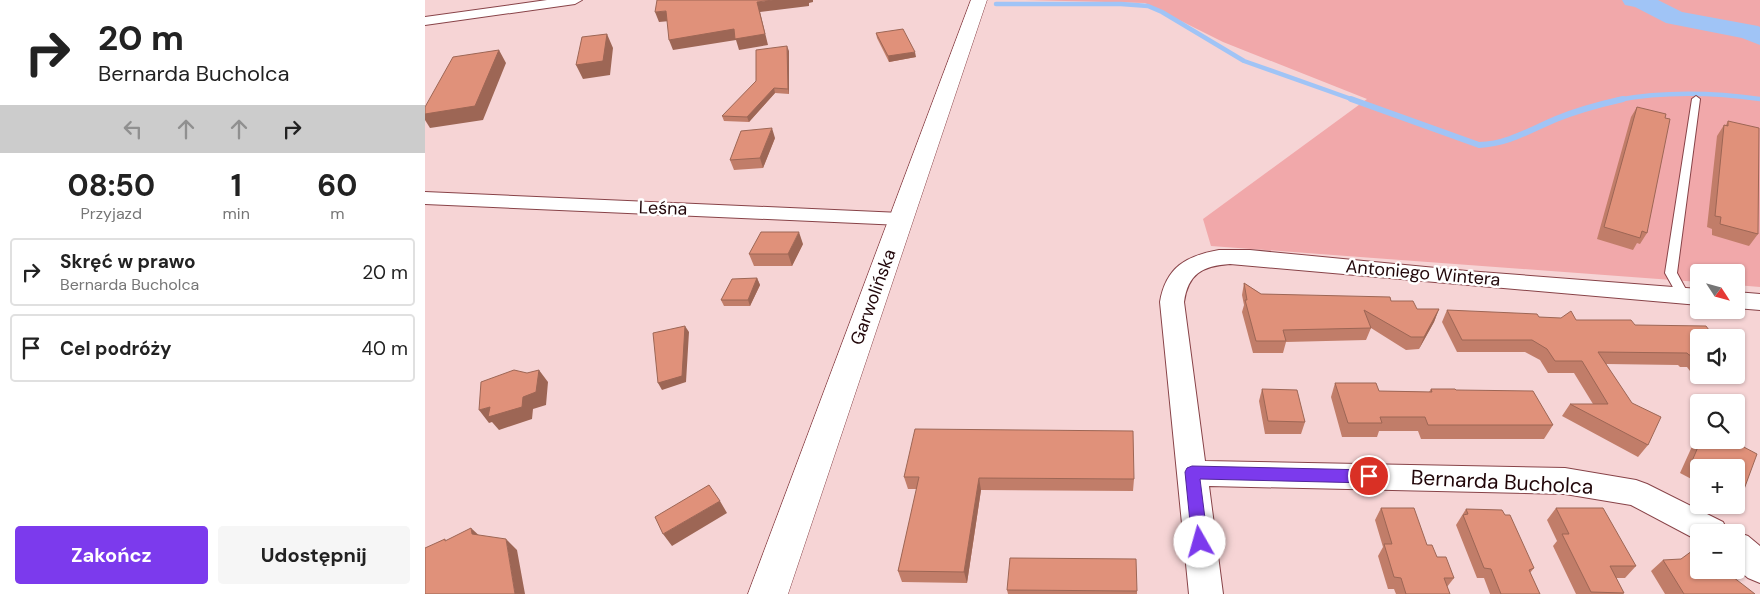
<!DOCTYPE html>
<html lang="pl">
<head>
<meta charset="utf-8">
<style>
  :root { --surface:#fff; --page:#f6f6f6; --text:#222; --muted:#767676; --line:#e0e0e0; --accent:#7c3aed }
  body { margin:0; font-family:"DM Sans",sans-serif; background:var(--page); color:var(--text); height:100vh; display:flex; flex-direction:column; font-size:19px; white-space:nowrap }
  * { box-sizing:border-box; margin:0 }
  p { font-size:16px; color:var(--muted) }
  .icon { flex:none; width:28px; height:28px; fill:none; stroke:currentColor; stroke-width:2; stroke-linecap:round; stroke-linejoin:round }
  .map { position:relative; flex:1; overflow:hidden }
  .panel { display:flex; flex-direction:column; background:var(--surface); width:425px }
  .panel>* { flex:none }
  .guide { background:#fff; color:var(--text); overflow:hidden }
  .needle { width:32px; rotate:126deg }
  .buttons { position:absolute; left:1265px; top:264px; display:grid; gap:10px }
  .buttons a { display:grid; place-items:center; width:55px; height:55px; border-radius:5px; background:var(--surface); box-shadow:0 1px 4px #0004; font-size:25px }
  .pin { position:absolute; display:grid; place-items:center; width:42px; height:42px; color:#fff; margin:-21px; border:2px solid #fff; border-radius:50%; box-shadow:0 1px 5px #0007 }
  .me { position:absolute; width:55px; margin:-28px; rotate:353deg; stroke-linejoin:round; filter:drop-shadow(0 0 4px #0008) }
  .turn { display:flex; align-items:center; gap:18px; height:105px; padding:0 15px; font-size:22px }
  .turn .icon { width:65px; height:65px; stroke-width:2.5 }
  .turn b { display:block; font-size:35px; line-height:42px }
  .lanes { display:flex; align-items:center; height:48px; padding:0 15px; background:#0003; justify-content:center; gap:25px; direction:ltr }
  .lanes .off { opacity:.35 }
  .eta { display:flex; justify-content:space-evenly; align-items:center; height:85px; text-align:center }
  .eta b { font-size:30px; font-weight:700; line-height:35px }
  .primary-button { display:flex; gap:10px; margin-top:auto; padding:10px 15px }
  .primary-button a { flex:1; height:58px; border-radius:5px; background:var(--accent); color:#fff; font-size:20px; font-weight:700; line-height:58px; text-align:center }
  .primary-button a+a { background:var(--page); color:var(--text) }
  ul { padding:0; list-style:none }
  li { display:flex; align-items:center; gap:15px; height:68px; margin:0 10px 8px; padding:0 5px; border:2px solid var(--line); border-radius:5px }
  li div { flex:1 }
  li b { display:block; font-size:19px }
  li em { font-style:normal }
  main { display:flex; flex:1; min-height:0 }
  .map>svg:first-child { display:block }
  .green { fill:#f1a8aa }
  .lines { fill:none; stroke-linecap:round; stroke-linejoin:round }
  .stream-far1 { stroke:#a0c4f6; stroke-width:4.5 }
  .stream { stroke:#a0c4f6; stroke-width:6 }
  .river { fill:#a0c4f6; fill-rule:evenodd }
  .lane-casing { stroke:#884348; stroke-width:2 }
  .street-casing { stroke:#884348; stroke-width:2 }
  .secondary-casing { stroke:#884348; stroke-width:1 }
  .lane { fill:#fff; fill-rule:evenodd }
  .street { fill:#fff; fill-rule:evenodd }
  .secondary { fill:#fff; fill-rule:evenodd }
  .wall { fill:#c17d69 }
  .shaded-wall { fill:#9d6655 }
  .building { fill:#e0917a; stroke:#9d6655 }
  .route { fill:#7c3aed; stroke:#51269a }
  .labels { text-anchor:middle; dominant-baseline:central; stroke-width:5; stroke-linejoin:round; paint-order:stroke }
  .street-label { font-size:18px; fill:#210609; stroke:#fff }
  .near-street-label { font-size:21px; fill:#210609; stroke:#fff }
</style>
</head>
<body>
<main>
<section class="panel">
<div class="guide">
<div class="turn"><svg class="icon" aria-label="right" viewBox="0 0 24 24"><path d="M7 20v-9h11M14 6l5 5-5 5"/></svg><div><b>20 m</b>Bernarda Bucholca</div></div>
<div class="lanes"><svg class="icon off" aria-label="left" viewBox="0 0 24 24"><path d="M17 20v-9H6M10 6l-5 5 5 5"/></svg><svg class="icon off" aria-label="ahead" viewBox="0 0 24 24"><path d="M12 20V5M6 11l6-6 6 6"/></svg><svg class="icon off" aria-label="ahead" viewBox="0 0 24 24"><path d="M12 20V5M6 11l6-6 6 6"/></svg><svg class="icon" aria-label="right" viewBox="0 0 24 24"><path d="M7 20v-9h11M14 6l5 5-5 5"/></svg></div>
</div>
<div class="eta">
<div><b>08:50</b><p>Przyjazd</p></div>
<div><b>1</b><p>min</p></div>
<div><b>60</b><p>m</p></div>
</div>
<ul>
<li><svg class="icon" aria-label="right" viewBox="0 0 24 24"><path d="M7 20v-9h11M14 6l5 5-5 5"/></svg><div><b>Skręć w prawo</b><p>Bernarda Bucholca</p></div><em>20 m</em></li>
<li><svg class="icon" aria-label="arrive" viewBox="0 0 24 24"><path d="M6 21V4h12l-3 4 3 4H6"/></svg><div><b>Cel podróży</b></div><em>40 m</em></li>
</ul>
<div class="primary-button"><a>Zakończ</a><a>Udostępnij</a></div>
</section>
<div class="map">
<svg width="1335" height="594" viewBox="0 0 1335 594">
  <rect width="100%" height="100%" fill="#f6d4d5"/>
  <path class="green" d="M600 0H1335V287L1311 285V272H1274V282L786 246 778 219 942 99 798 42 720 3Z"/>
  <g class="lines">
    <path class="stream-far1" d="M571 4H696L723 6 737 12 819 61 929 100
      M1192 100C1240 91 1286 92 1335 99"/>
    <path class="stream" d="M926 99 1054 145C1083 144 1105 130 1131 119 1153 110 1176 104 1198 99"/>
    <path class="river" d="M1197 0H1233L1257 12 1333 26 1335 27V45L1317 38 1241 23 1210 7 1200 5Z"/>
    <defs>
      <path id="lane" d="M1271 96 1275 99 1252 273 1264 295 1258 299 1254 298 1240 273 1267 99Z"/>
      <path id="street" d="M122 0H157L150 4 0 25V17Z
        M0 192 476 213 483 215 486 219 483 223 476 225 0 204Z
        M794 250H825L1042 271 1274 289V305L805 264C777 266 763 274 759 302L780 461 1140 468 1211 480 1222 484 1298 522 1303 532H1274V541L1206 505 1140 494 784 486 798 594H764L735 302C741 267 761 256 794 250Z
        M1311 292 1335 294V310L1311 308Z
        M1309 532H1311L1323 536 1335 546V583L1323 578 1311 568V532Z"/>
      <path id="secondary" d="M546 0H562L363 594H323Z"/>
    </defs>
    <use href="#lane" class="lane-casing"/>
    <use href="#street" class="street-casing"/>
    <use href="#secondary" class="secondary-casing"/>
    <use href="#lane" class="lane"/>
    <use href="#street" class="street"/>
    <use href="#secondary" class="secondary"/>
  </g>
  <path class="wall" d="M451 33 491 57 464 62 452 38Z
    M364 51V94L350 93 324 122 299 121 297 116Z
    M1212 107 1222 233 1215 244 1212 243 1208 250 1172 239 1206 117Z
    M1303 121 1333 234 1324 246 1287 235V229L1282 227 1292 136 1299 125H1301Z
    M350 138 338 168 309 170 305 160Z
    M378 244 367 266H329L324 254Z
    M332 278 335 285 325 306H299L296 300Z
    M819 283 836 294 966 301 992 309H1014L1009 322 994 349 981 350 946 328 941 340 861 342 858 353H828L817 312 819 305 817 295Z
    M1022 310 1151 320 1210 325 1274 338V375H1304L1300 380 1271 379 1262 367H1255L1253 365 1181 364 1223 445 1213 457 1137 416 1145 404H1168L1149 373H1123L1115 360 1100 352H1032L1017 322Z
    M910 383 954 391 1004 392 1006 389 1031 390 1128 425 1119 439H996L993 431H954L952 437H917L906 397Z
    M837 389 880 422 876 434H840L834 401Z
    M1274 437V440H1310L1318 492 1311 499V468H1274V483L1255 473 1269 442Z
    M479 477 709 479 708 491 556 490 542 583 477 582 473 571 492 489H483Z
    M956 508 1002 545 1012 557 1029 578 1022 587 1025 594H971L969 589H963L953 556 958 547 950 520Z
    M1131 508 1211 566 1200 578H1191L1199 593 1198 594H1151L1128 546 1132 541 1122 520Z
    M1041 509 1109 568 1105 573 1115 594H1065L1059 578H1052L1031 525Z
    M1238 560 1330 594H1240L1226 571Z
    M582 590 712 591V594H583Z"/>
  <path class="shaded-wall" d="M348 0H388V2L384 3V6L335 12 343 45 314 50 311 40 248 50 244 40 332 2Z
    M241 11 245 21 234 22 230 12Z
    M182 34 188 48 185 75 158 79 151 65Z
    M362 46 364 51V94L363 89Z
    M74 50 81 63 58 120 5 128 0 120V114Z
    M490 52 491 57 464 62 463 56Z
    M349 88 350 93 324 122 322 117Z
    M347 128 350 138 338 168 335 158Z
    M374 232 378 244 367 266 363 254Z
    M332 278 335 285 325 306 323 300Z
    M1014 309 1009 322 994 349 999 337Z
    M260 326 264 332 261 382 237 390 233 383Z
    M114 370 123 382 121 405 108 409 107 419 74 430 67 422 64 423 54 410 98 397Z
    M554 478 556 490 542 583 539 572Z
    M295 501 302 513 247 546 238 534Z
    M46 528 59 540 47 534Z
    M81 539 92 550 100 594H90Z"/>
  <path class="building" d="M232 0H348L332 2 340 34 310 39 309 29 244 40 241 11 230 12Z
    M478 29 490 52 463 56 451 33Z
    M182 34 178 61 151 65 157 37Z
    M362 46 363 89 349 88 322 117 297 116 331 81V50Z
    M74 50 50 106 0 114V107L28 57Z
    M1212 107 1241 114 1240 118 1245 119 1222 233 1217 231 1215 238 1179 227Z
    M1303 121 1334 128 1333 234 1295 224 1296 217 1290 216 1299 125 1303 126Z
    M347 128 335 158 305 160 316 131Z
    M336 232H374L363 254H324Z
    M332 278 323 300H296L307 279Z
    M819 283 836 294 965 297 966 301H988L992 309H1014L999 337H986L939 310 946 328 858 330 861 341H831L820 300H822Z
    M1022 310 1112 314 1114 317 1136 318 1146 311 1151 320H1206L1210 325 1281 326 1290 338H1274V358L1271 355H1264L1262 353 1173 352 1207 403 1236 417 1223 445 1145 404H1183L1157 361H1130L1122 349 1107 340H1037Z
    M260 326 257 376 233 383 228 333Z
    M89 370 102 373 114 370 111 392 98 397 97 407 63 417 65 407 54 410 56 382Z
    M910 383H951L954 391 1007 392 1006 389H1030L1031 390 1108 391 1128 425H1003L1000 417H955L957 423H923Z
    M837 389 872 390 880 422 843 421Z
    M490 429 708 431 709 479 554 478 539 572 473 571 494 477H479Z
    M1276 440H1310L1315 445 1332 454 1318 492 1311 489V468H1279L1267 461Z
    M284 485 295 501 238 534 230 517Z
    M956 508H989L1002 545H1007L1012 557H1021L1029 578H1019L1025 594H981L976 578 969 577 959 544H967Z
    M1131 508H1178L1211 566H1185L1199 593 1166 592 1137 534H1144Z
    M1041 509 1077 510 1080 515H1085L1109 568 1104 570 1115 594H1076L1066 569 1059 568 1038 515 1043 514Z
    M46 528 47 534 81 539 90 594H0V548L20 539V541Z
    M1271 548 1274 550V570H1299L1330 594H1259L1238 560 1256 559Z
    M585 558 711 559 712 591 582 590Z"/>
  <path class="route" d="M767 466 944 470 949 472 951 476 949 481 944 483 775 479 783 542 781 547 775 549 770 547 767 542 760 472 762 468Z"/>
  <g class="labels">
    <g class="street-label">
      <text transform="translate(238 208) rotate(2)">Leśna</text>
      <text transform="translate(998 273) rotate(5)">Antoniego Wintera</text>
      <text transform="translate(448 297) rotate(-70)">Garwolińska</text>
    </g>
    <g class="near-street-label">
      <text transform="translate(1077 482) rotate(3)">Bernarda Bucholca</text>
    </g>
  </g>
</svg>
<div class="buttons">
<a><svg class="needle" viewBox="-14 -14 28 28"><path d="M0-13l5 13h-10z" fill="#e53935"/><path d="M0 13l5-13h-10z" fill="#767676"/></svg></a>
<a><svg class="icon" aria-label="sound" viewBox="0 0 24 24"><path d="M4 9h4l5-4v14l-5-4H4zM17 9q2 3 0 6"/></svg></a>
<a><svg class="icon" aria-label="search" viewBox="0 0 24 24"><circle cx="10" cy="10" r="6"/><path d="M15 15l6 6"/></svg></a>
<a>+</a>
<a>−</a>
</div>
<div class="pin" style="left:944px;top:476px;background:#d93025"><svg class="icon" aria-label="arrive" viewBox="0 0 24 24"><path d="M6 21V4h12l-3 4 3 4H6"/></svg></div>
<svg class="me" style="left:775px;top:542px" viewBox="-20 -20 40 40"><circle r="19" fill="#fff"/><path d="M0-13L10 11 0 6-10 11z" fill="#7c3aed"/></svg>
</div>
</main>
</body>
</html>
